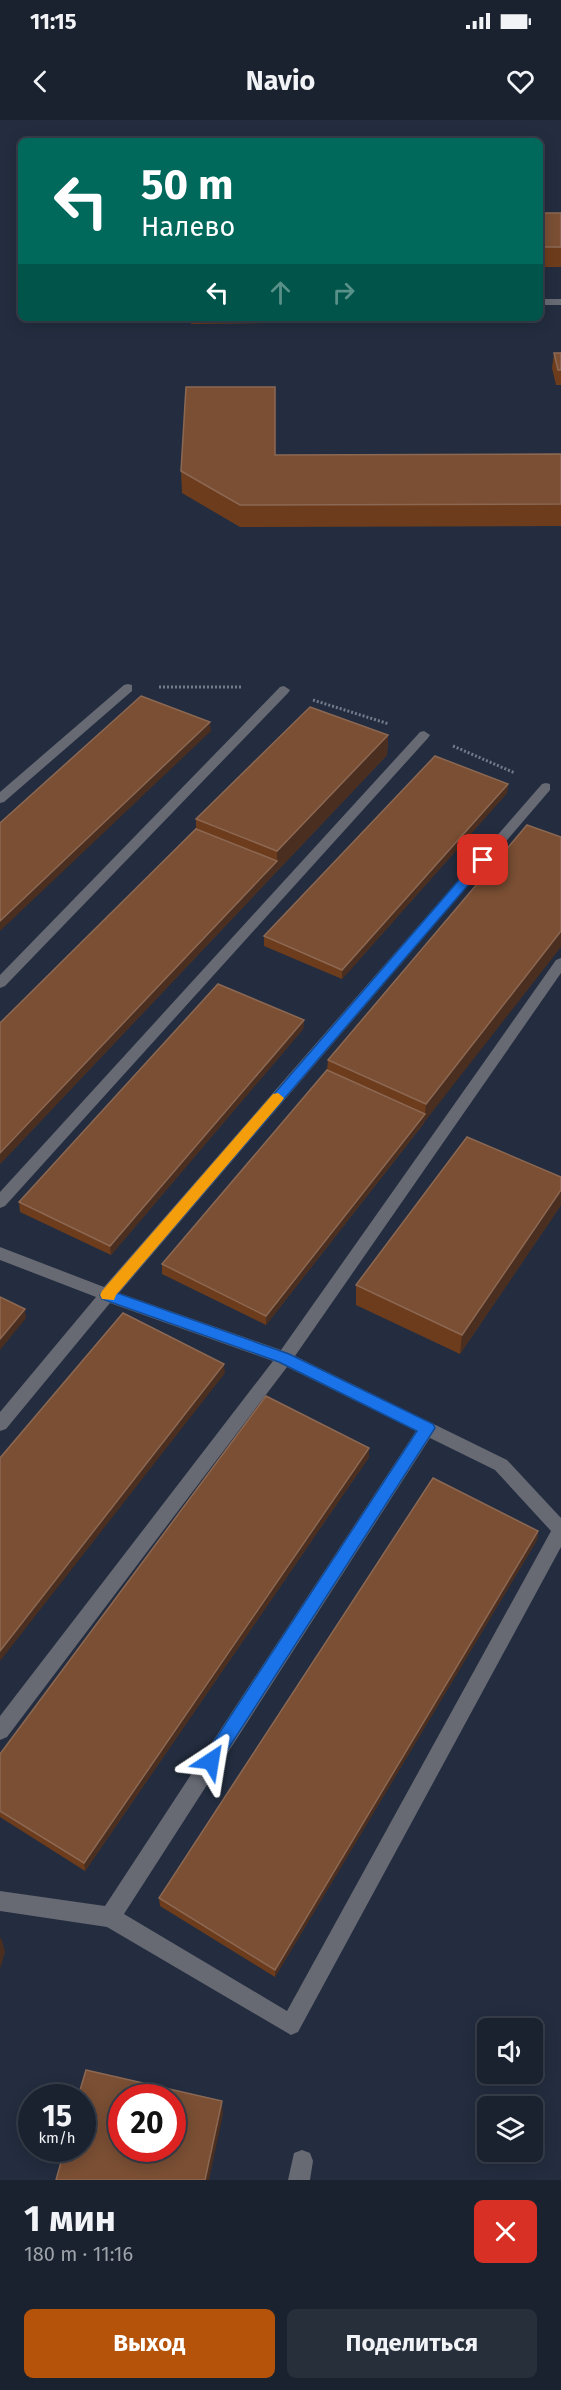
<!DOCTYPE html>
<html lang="ru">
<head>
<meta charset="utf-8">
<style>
  :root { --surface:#1a222f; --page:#272f3b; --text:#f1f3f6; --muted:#9fa4aa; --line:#383f4b; --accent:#b45309 }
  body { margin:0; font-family:"Fira Sans",sans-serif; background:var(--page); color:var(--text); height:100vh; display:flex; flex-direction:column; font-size:22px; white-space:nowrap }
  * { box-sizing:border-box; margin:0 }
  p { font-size:20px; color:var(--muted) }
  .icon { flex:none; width:33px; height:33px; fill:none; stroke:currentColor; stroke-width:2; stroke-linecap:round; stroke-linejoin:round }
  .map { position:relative; height:2060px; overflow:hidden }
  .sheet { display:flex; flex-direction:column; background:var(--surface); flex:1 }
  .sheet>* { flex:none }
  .guide { position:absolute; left:18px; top:18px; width:525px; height:183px; border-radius:9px; box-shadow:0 3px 15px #0003,0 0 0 2px var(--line); background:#00695c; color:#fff; overflow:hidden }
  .tools { position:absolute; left:477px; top:1898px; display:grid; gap:12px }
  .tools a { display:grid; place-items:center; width:66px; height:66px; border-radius:9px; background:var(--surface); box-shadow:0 3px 15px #0003,0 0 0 2px var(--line); font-size:30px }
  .speed { position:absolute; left:18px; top:1964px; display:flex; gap:12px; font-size:30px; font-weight:700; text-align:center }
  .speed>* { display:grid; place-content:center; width:78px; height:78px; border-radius:50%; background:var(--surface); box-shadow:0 3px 15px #0003,0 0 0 2px var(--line); line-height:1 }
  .speed small { font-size:15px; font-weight:400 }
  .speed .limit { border:9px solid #d22; background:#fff; color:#111 }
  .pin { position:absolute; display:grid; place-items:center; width:51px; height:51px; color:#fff; margin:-26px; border-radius:12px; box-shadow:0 3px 9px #0006 }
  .me { position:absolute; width:66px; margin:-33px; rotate:33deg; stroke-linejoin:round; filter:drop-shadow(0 0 4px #0008) }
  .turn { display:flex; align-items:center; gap:21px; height:126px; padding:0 24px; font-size:27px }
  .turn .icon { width:78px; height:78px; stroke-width:2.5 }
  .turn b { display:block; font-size:42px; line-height:51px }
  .lanes { display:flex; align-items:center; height:57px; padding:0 24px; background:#0003; justify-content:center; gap:30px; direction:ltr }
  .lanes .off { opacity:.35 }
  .round { display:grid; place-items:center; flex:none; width:63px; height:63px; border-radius:9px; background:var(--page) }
  .head { display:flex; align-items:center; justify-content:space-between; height:102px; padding:0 24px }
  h1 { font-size:36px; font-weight:700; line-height:45px }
  .cta { display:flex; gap:12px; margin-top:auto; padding:12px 24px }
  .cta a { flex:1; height:69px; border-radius:9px; background:var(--accent); color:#fff; font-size:24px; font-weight:700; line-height:69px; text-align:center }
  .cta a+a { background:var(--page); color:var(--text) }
  .status { display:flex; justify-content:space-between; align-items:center; height:42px; padding:0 30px; background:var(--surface); direction:ltr }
  .status svg { height:16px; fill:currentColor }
  header { display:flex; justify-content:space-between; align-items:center; height:78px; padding:0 24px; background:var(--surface); font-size:27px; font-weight:700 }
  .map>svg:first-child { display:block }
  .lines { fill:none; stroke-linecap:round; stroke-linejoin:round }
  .path { stroke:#737b8b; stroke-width:3; stroke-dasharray:2 2; stroke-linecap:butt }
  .lane { fill:#676973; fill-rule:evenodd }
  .wall { fill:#6d3c1c }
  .shaded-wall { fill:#4a2e20 }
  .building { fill:#7a4f34; stroke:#8c6853; stroke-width:1.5; fill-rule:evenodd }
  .route { fill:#1a73e8; stroke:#114b97; stroke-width:1.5 }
  .slow { fill:#f59e0b }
</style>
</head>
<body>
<div class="status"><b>11:15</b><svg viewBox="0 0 49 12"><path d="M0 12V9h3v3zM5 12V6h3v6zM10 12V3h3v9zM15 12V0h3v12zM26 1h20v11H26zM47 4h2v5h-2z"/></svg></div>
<header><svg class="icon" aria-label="back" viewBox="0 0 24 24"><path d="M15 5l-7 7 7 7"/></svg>Navio<svg class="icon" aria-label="heart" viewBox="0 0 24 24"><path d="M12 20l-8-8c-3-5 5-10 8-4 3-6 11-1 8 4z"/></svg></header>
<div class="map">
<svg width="561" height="2060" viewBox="0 0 561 2060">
  <rect width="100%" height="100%" fill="#232d3f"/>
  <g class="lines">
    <path class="path" d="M159 567H241
      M313 580 389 604
      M453 626 515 653"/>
    <path class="lane" d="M540 179H561V185H540Z
      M128 564 132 565V571L4 682 0 683V672L124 565Z
      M284 566 290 570 288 573 5 866 0 868V855L280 567Z
      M424 611 430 615 428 618 5 1086 0 1088V1072L420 612Z
      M546 663 550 664V670L119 1173 281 1230 556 840 561 838V853L295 1236 507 1340 561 1398V1427L298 1912 291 1915 107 1807 0 1791V1771L105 1786 416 1311 287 1247 7 1617 0 1620V1596L273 1241 110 1183 6 1309 0 1311V1292L96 1177 0 1140V1127L104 1167 542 664ZM430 1318 495 1350 551 1411 287 1891 124 1794Z
      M302 2030 310 2033 313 2041 310 2060H288L294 2033Z"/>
  </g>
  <path class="wall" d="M540 93H561V147H540Z
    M191 198H269V203L191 204Z
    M554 233H561V265H556L552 248Z
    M561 334V406L240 407 182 373 181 351 275 335Z
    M388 615 387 635 0 1044 196 709V699Z
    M508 664 507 673 342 859 264 826V816Z
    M527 705 424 1003 266 1205 162 1154V1144L327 950 328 940Z
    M304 900 303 909 111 1135 20 1092 19 1082Z
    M561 1057V1085L460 1234 356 1185V1165Z
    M369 1337 85 1751 0 1697V1634Z
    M538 1411 537 1420 275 1857 160 1786 159 1778Z"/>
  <path class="shaded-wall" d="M210 602 211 611 0 811V801Z
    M388 615 387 635 0 1044V1033L277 741V731Z
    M508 664 507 673 342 859V850Z
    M561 811V827L266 1205V1196L425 994 426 984Z
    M304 900 303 909 111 1135 110 1126Z
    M561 1070V1085L460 1234 462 1215Z
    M25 1189 26 1198 0 1230V1219Z
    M224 1244 225 1253 0 1541V1531Z
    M369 1328V1337L85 1751 84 1743Z
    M538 1411 537 1420 275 1857V1850Z
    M1 1817 5 1832 0 1849V1820Z
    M222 1981 223 1994 209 2060H205Z"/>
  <path class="building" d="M540 93H561V127H540Z
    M554 233H561V250H558Z
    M186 267H275V335L561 334V384L240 385 181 351Z
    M141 576 210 602 0 801V703Z
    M310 587 388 615 277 731 196 699Z
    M435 636 508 664 342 850 264 816Z
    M527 705 561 717V811L426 984 328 940Z
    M196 709 277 741 0 1033V903Z
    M218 864 304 900 110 1126 19 1082Z
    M327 950 425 994 266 1196 162 1144Z
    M467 1017 561 1057V1070L462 1215 356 1165Z
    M0 1177 25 1189 0 1219Z
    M123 1193 224 1244 0 1531V1338Z
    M266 1276 369 1328 84 1743 0 1691V1634Z
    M433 1358 538 1411 275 1850 159 1778Z
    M86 1950 222 1981 205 2060H56L65 2028H82V1977H78ZM122 1977H172V2028H122Z"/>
  <path class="route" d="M483 736 489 740 487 743 117 1173 289 1234 433 1304 435 1308 217 1646 211 1649 205 1646 202 1641 205 1635 417 1311 279 1242 102 1179 100 1175 479 737Z"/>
  <path class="slow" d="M278 973 284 978 282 981 116 1175 114 1180 102 1179 100 1175 102 1171 273 974Z"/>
</svg>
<div class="tools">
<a><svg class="icon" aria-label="sound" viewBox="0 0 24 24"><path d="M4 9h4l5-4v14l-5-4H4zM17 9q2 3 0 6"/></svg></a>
<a><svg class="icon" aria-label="layers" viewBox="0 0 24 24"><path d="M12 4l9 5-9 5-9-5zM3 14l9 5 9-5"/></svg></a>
</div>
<div class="speed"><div>15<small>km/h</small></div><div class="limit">20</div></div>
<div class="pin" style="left:483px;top:740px;background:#d93025"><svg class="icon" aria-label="arrive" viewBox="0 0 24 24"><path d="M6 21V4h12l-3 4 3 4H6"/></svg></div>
<svg class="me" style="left:211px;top:1641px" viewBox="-20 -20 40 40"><path d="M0-17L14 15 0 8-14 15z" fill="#1a73e8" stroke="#fff" stroke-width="4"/></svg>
<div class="guide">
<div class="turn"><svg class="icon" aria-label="left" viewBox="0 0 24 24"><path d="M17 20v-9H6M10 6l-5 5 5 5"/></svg><div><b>50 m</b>Налево</div></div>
<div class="lanes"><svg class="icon" aria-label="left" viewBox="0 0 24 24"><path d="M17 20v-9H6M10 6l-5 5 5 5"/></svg><svg class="icon off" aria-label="ahead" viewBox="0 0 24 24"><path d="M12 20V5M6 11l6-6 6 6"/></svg><svg class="icon off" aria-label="right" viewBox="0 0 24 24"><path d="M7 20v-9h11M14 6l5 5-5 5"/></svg></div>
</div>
</div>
<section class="sheet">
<div class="head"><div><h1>1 мин</h1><p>180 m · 11:16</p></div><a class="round" style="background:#d93025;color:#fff"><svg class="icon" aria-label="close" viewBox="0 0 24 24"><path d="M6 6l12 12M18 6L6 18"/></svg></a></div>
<div class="cta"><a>Выход</a><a>Поделиться</a></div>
</section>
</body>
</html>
